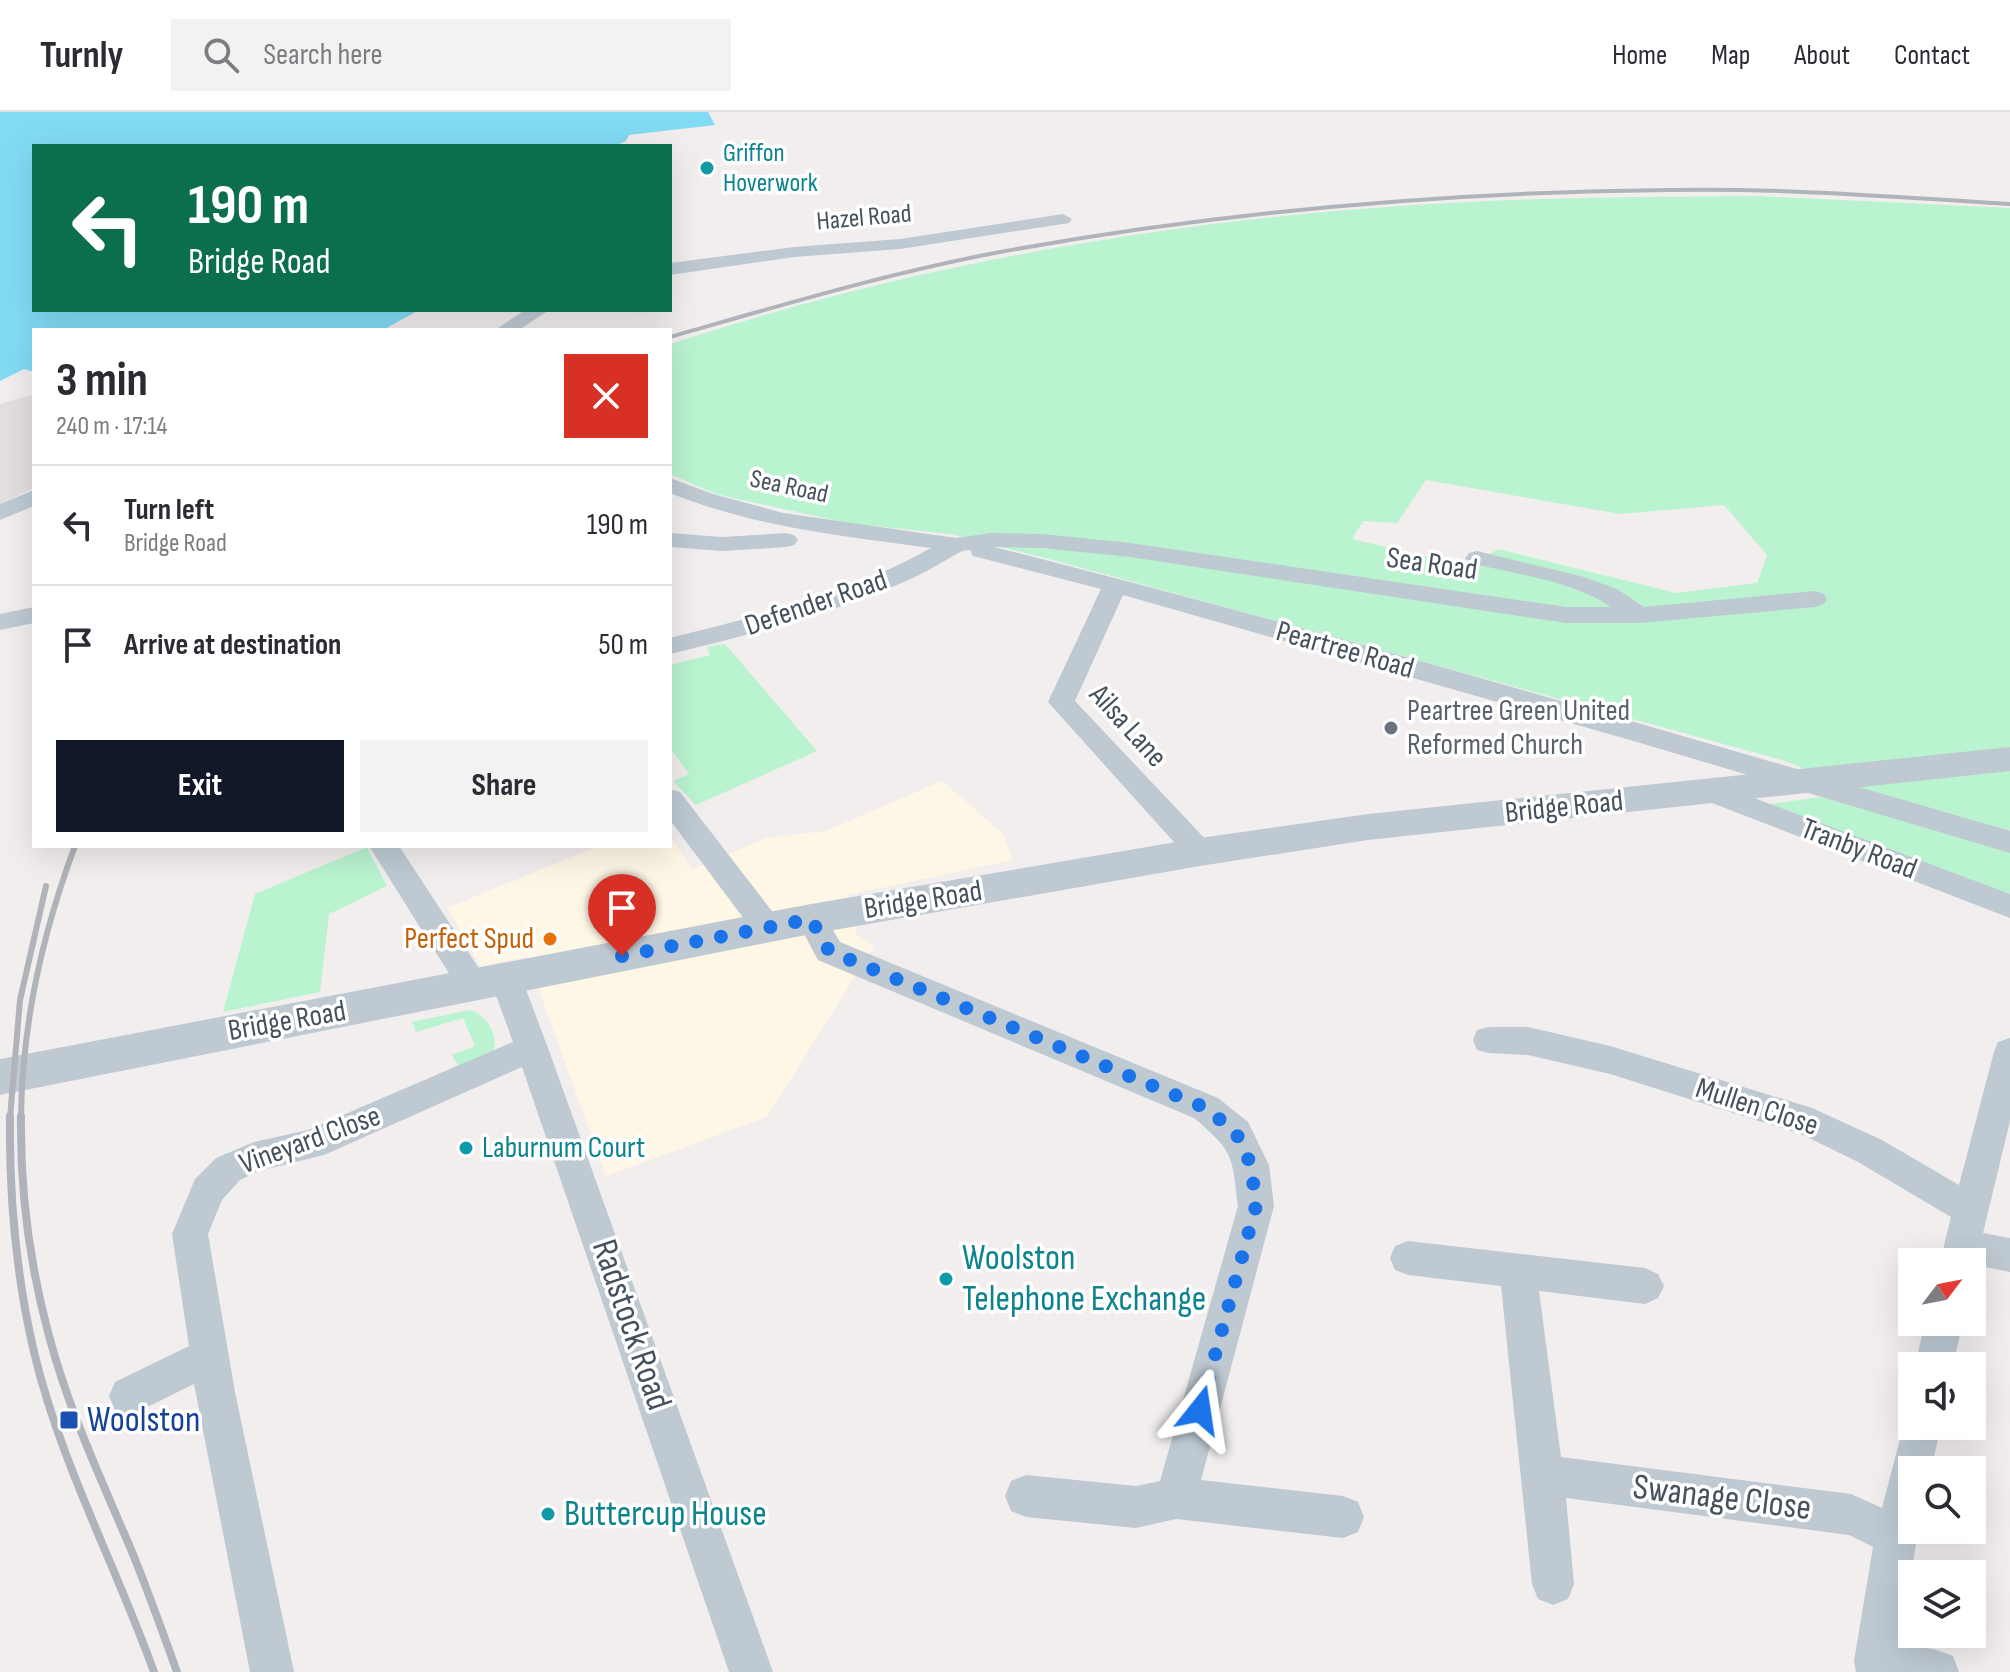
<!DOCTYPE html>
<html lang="en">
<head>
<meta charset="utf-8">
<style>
  :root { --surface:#fff; --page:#f2f2f3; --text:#2b2b33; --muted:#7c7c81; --line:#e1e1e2; --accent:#111827 }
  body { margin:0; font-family:"Sofia Sans Condensed",sans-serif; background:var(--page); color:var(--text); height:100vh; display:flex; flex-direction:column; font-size:30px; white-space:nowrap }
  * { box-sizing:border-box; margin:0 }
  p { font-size:26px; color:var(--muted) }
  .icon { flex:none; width:44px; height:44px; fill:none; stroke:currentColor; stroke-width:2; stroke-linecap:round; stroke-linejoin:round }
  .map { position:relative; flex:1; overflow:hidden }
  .side { position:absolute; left:32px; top:216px; width:640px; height:520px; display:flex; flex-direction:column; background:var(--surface); border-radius:0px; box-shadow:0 8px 32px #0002 }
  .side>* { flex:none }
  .banner { position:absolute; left:32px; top:32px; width:640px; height:168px; border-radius:0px; box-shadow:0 8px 32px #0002; background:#0b6e4f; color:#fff; overflow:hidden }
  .needle { width:52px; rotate:58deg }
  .controls { position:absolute; left:1898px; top:1136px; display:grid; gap:16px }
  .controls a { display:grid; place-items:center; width:88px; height:88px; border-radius:0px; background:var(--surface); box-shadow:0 8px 32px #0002; font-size:40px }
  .pin { position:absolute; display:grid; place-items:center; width:68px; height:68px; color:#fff; margin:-82px -34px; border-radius:50% 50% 50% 0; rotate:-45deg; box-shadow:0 0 8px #0007 }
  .pin .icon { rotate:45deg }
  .me { position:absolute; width:88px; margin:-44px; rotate:15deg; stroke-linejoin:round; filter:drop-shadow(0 0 6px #0008) }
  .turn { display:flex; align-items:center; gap:28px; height:168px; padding:0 24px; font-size:36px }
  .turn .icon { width:104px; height:104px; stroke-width:2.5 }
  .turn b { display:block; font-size:56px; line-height:68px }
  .round { display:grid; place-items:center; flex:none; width:84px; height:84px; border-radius:0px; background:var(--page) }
  .head { display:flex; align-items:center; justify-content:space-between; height:136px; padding:0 24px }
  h1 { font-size:48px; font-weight:700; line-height:60px }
  .primary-button { display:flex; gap:16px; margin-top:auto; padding:16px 24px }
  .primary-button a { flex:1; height:92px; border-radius:0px; background:var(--accent); color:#fff; font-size:32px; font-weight:700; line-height:92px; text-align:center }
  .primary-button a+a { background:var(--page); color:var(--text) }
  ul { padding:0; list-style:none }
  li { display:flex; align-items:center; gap:24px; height:120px; padding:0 24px; border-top:2px solid var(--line) }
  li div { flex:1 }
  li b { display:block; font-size:30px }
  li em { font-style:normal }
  header { display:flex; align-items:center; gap:48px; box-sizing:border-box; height:112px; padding:0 40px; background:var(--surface); border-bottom:2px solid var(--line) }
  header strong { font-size:38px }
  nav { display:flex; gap:44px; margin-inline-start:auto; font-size:28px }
  .search { width:560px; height:72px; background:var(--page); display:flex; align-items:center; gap:20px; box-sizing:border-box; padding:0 28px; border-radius:0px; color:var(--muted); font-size:30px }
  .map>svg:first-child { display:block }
  .commercial { fill:#fef7e6 }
  .education { fill:#e3dfe0 }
  .green { fill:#b9f3d0; fill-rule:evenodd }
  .water { fill:#82dbf4 }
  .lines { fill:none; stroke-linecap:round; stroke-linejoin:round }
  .minor { fill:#bec9d2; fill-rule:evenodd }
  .tertiary { fill:#bec9d2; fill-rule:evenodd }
  .rail-far2 { stroke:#b0b4ba; stroke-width:4 }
  .rail-far1 { stroke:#b0b4ba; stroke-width:6 }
  .rail { stroke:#b0b4ba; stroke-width:8 }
  .route { stroke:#1a73e8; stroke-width:14; stroke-dasharray:0 25.2 }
  .culture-dot { fill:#0f9aa8; stroke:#fff; stroke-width:3 }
  .worship-dot { fill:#6b7280; stroke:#fff; stroke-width:3 }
  .food-dot { fill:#e8710a; stroke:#fff; stroke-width:3 }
  .transit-dot { fill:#1a4fb4; stroke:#fff; stroke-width:3 }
  .labels { text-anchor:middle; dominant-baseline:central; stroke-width:7; stroke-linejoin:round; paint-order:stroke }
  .far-culture-label { font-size:26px; fill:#0d838f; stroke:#fff; text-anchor:start }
  .far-street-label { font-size:26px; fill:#45525e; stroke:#fff }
  .street-label { font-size:30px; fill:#45525e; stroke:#fff }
  .worship-label { font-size:30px; fill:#5b616d; stroke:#fff; text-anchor:start }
  .food-label { font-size:30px; fill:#c56008; stroke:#fff; text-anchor:end }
  .culture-label { font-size:30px; fill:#0d838f; stroke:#fff; text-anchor:start }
  .near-culture-label { font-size:36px; fill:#0d838f; stroke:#fff; text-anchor:start }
  .near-street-label { font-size:36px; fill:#45525e; stroke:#fff }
  .near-transit-label { font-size:36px; fill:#164399; stroke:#fff; text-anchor:start }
</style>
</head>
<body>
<header>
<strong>Turnly</strong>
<div class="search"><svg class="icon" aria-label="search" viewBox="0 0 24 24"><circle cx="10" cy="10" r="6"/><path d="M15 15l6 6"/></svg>Search here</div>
<nav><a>Home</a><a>Map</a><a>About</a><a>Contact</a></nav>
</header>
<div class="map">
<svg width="2010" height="1560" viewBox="0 0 2010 1560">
  <rect width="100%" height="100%" fill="#f2eeee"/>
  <path class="commercial" d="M942 669 1003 722 1013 748 847 783 857 823 874 834 767 1005 606 1064 527 845 481 854 447 796 599 734H670V725L693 757 767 726 826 719Z"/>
  <path class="education" d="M34 282V376L0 392V292Z"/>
  <path class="green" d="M1756 84 2010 96V786L1764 693 1861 679 1782 648 1057 449 950 422 847 411 716 382 670 362V232C905 155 1153 111 1400 94 1518 85 1638 85 1756 84ZM1426 368 1620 402 1724 393 1767 443 1757 471 1676 481 1498 437 1470 455 1352 427 1363 409 1397 411Z
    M725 532 817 639 696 693 673 669 689 662 670 636V553L710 543 707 535Z
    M367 735 387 774 329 802 320 880 223 900 255 782Z
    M470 898C486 902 498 922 494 938L458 954 452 943 475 934 463 906 416 920 412 910Z"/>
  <path class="water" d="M0 0H708L715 13 629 23 626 29 615 34H34V198H419L383 218H34V260L24 257 0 269Z"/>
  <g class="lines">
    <path class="minor" d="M1063 102 1072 107 1069 111 900 137 794 145 670 163V151L794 135 900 127Z
      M525 198H549L519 218H495Z
      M670 366 713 382 783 401 956 426 992 421 1042 422 1130 431 1566 495H1611C1571 468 1515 462 1469 451L1465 446 1469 441 1477 439 1584 465 1617 477 1644 495 1815 479 1824 482 1827 487 1824 492 1815 495 1639 511H1566L1130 445 1042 436 994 435C1335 521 1672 621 2010 719V741L1637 630 1123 483 1075 589 1210 732 1215 740 1210 748 1200 751 1190 748 1048 590 1101 477 973 444 970 438 962 439C945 448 930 458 913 466 835 501 752 522 670 542V526C759 504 851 481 931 436 843 424 754 415 670 381Z
      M34 378V394L0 408V392Z
      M670 421 722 425 786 421 794 423 798 428 794 433 786 435 722 439 670 435Z
      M34 495V511L0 518V502Z
      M1709 669 2010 782V806L1699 686 1695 679 1699 672Z
      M670 677 680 680 778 807 782 815 778 823 767 827 756 823 670 708Z
      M369 734H399L484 864 489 873 484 882 473 886 462 882Z
      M811 795 822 799 840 830 1218 986 1248 1010 1269 1053 1274 1094 1201 1368 1343 1384 1358 1390 1364 1405 1358 1420 1343 1426 1176 1407 1136 1416 1026 1405 1011 1399 1005 1384 1011 1369 1026 1363 1136 1374 1160 1369 1238 1094C1232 1043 1234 1040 1194 1006L818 848 796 807 800 799Z
      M506 854 517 858 522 867 548 936 773 1560H729L522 955 324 1043 259 1059 240 1068 222 1088 208 1122 235 1280 294 1560H250L194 1272 129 1304 115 1298 109 1284 115 1270 189 1234 172 1122 195 1067 216 1046 254 1030 308 1018 513 930 490 867 495 858Z
      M1489 915H1528L1610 934 1812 996 1882 1028 1959 1073 1994 940 1998 930 2010 926V1009L1983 1121 2010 1126V1160L1975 1153 1972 1160V1150H1940L1951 1105 1858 1050 1803 1023 1610 962 1528 943 1489 941 1477 938 1473 928 1477 918Z
      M1408 1129 1645 1156 1658 1162 1664 1174 1658 1186 1645 1192 1539 1179 1561 1345 1851 1382 1882 1396 1907 1300 1912 1298V1314H1941L1931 1358H1912V1418H1918L1901 1531 1937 1538 1953 1544 1959 1560H1856L1854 1549 1873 1435 1849 1423 1566 1386 1574 1472 1568 1487 1553 1493 1538 1487 1532 1472 1501 1174 1408 1163 1395 1158 1390 1146 1395 1134Z
      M1925 1210H1963L1953 1254H1915Z"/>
    <path class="tertiary" d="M2010 635V659L1368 728 1200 754 811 822 0 983V947L811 792 1200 726 1368 702Z"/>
    <path class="rail-far2" d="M670 225C779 194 888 161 1000 140 1221 100 1444 80 1670 78 1783 76 1897 85 2010 92"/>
    <path class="rail-far1" d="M10 1006 20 888 46 774
      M21 1006C22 911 42 822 75 734"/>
    <path class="rail" d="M10 1004C9 1082 16 1163 34 1240 60 1350 116 1454 154 1560
      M21 1004C20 1077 29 1149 48 1220 67 1294 100 1365 130 1435 147 1476 162 1518 177 1560"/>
  </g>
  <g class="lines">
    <path class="route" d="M622 844 811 807 829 839 1206 996 1236 1021 1251 1053 1256 1094 1200 1298"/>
  </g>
  <g class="culture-dot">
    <circle cx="707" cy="56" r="8"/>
    <circle cx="466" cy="1036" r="8"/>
    <circle cx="946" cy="1167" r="8"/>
    <circle cx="548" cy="1402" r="8"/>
  </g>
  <circle class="worship-dot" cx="1391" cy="616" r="8"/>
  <circle class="food-dot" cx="550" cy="827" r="8"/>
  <rect class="transit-dot" x="59" y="1298" width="20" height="20" rx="4"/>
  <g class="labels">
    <g class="far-culture-label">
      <text x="723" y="41">Griffon<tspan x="723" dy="30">Hoverwork</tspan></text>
    </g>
    <g class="far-street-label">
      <text transform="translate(864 106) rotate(-5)">Hazel Road</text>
      <text transform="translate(789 375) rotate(12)">Sea Road</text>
    </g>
    <g class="street-label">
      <text transform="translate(1432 452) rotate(8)">Sea Road</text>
      <text transform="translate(816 491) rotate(-19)">Defender Road</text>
      <text transform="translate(1345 538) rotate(16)">Peartree Road</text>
      <text transform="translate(1128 614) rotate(48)">Ailsa Lane</text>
      <text transform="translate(1564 695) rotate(-6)">Bridge Road</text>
      <text transform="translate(1859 737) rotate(21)">Tranby Road</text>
      <text transform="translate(923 788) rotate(-9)">Bridge Road</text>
      <text transform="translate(287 909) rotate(-10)">Bridge Road</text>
      <text transform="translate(1757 995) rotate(18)">Mullen Close</text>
      <text transform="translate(310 1028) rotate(-20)">Vineyard Close</text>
    </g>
    <g class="worship-label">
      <text x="1407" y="599">Peartree Green United<tspan x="1407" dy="34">Reformed Church</tspan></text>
    </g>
    <g class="food-label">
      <text x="534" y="827">Perfect Spud</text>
    </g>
    <g class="culture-label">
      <text x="482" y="1036">Laburnum Court</text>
    </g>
    <g class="near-culture-label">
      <text x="962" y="1146">Woolston<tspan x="962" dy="41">Telephone Exchange</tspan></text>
      <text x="564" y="1402">Buttercup House</text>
    </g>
    <g class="near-street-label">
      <text transform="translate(631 1213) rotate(71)">Radstock Road</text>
      <text transform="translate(1722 1386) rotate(7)">Swanage Close</text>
    </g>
    <g class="near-transit-label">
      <text x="87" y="1308">Woolston</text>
    </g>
  </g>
</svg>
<div class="controls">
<a><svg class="needle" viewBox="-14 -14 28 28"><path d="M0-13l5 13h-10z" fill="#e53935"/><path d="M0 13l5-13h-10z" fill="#7c7c81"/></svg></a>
<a><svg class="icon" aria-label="sound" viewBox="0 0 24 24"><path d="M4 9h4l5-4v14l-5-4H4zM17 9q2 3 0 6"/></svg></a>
<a><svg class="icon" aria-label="search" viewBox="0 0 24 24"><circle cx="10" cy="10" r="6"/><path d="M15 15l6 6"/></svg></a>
<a><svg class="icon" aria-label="layers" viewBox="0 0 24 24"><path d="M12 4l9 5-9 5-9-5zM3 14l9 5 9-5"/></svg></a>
</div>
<div class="pin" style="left:622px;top:844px;background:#d93025"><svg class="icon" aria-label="arrive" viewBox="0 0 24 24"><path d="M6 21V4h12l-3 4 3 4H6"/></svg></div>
<svg class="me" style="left:1200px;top:1298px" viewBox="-20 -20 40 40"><path d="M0-17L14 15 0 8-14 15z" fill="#1a73e8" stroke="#fff" stroke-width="4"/></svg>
<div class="banner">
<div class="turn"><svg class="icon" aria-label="left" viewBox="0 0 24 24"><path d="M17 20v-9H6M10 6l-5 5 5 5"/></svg><div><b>190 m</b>Bridge Road</div></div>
</div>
<section class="side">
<div class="head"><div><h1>3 min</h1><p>240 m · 17:14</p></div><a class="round" style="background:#d93025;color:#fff"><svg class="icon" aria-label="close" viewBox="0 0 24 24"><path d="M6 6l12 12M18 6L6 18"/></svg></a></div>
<ul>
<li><svg class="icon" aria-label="left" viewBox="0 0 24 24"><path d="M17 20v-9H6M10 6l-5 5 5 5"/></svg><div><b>Turn left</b><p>Bridge Road</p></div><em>190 m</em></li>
<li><svg class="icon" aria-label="arrive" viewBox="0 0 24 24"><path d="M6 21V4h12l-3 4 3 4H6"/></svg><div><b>Arrive at destination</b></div><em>50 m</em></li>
</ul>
<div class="primary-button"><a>Exit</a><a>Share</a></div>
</section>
</div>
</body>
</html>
